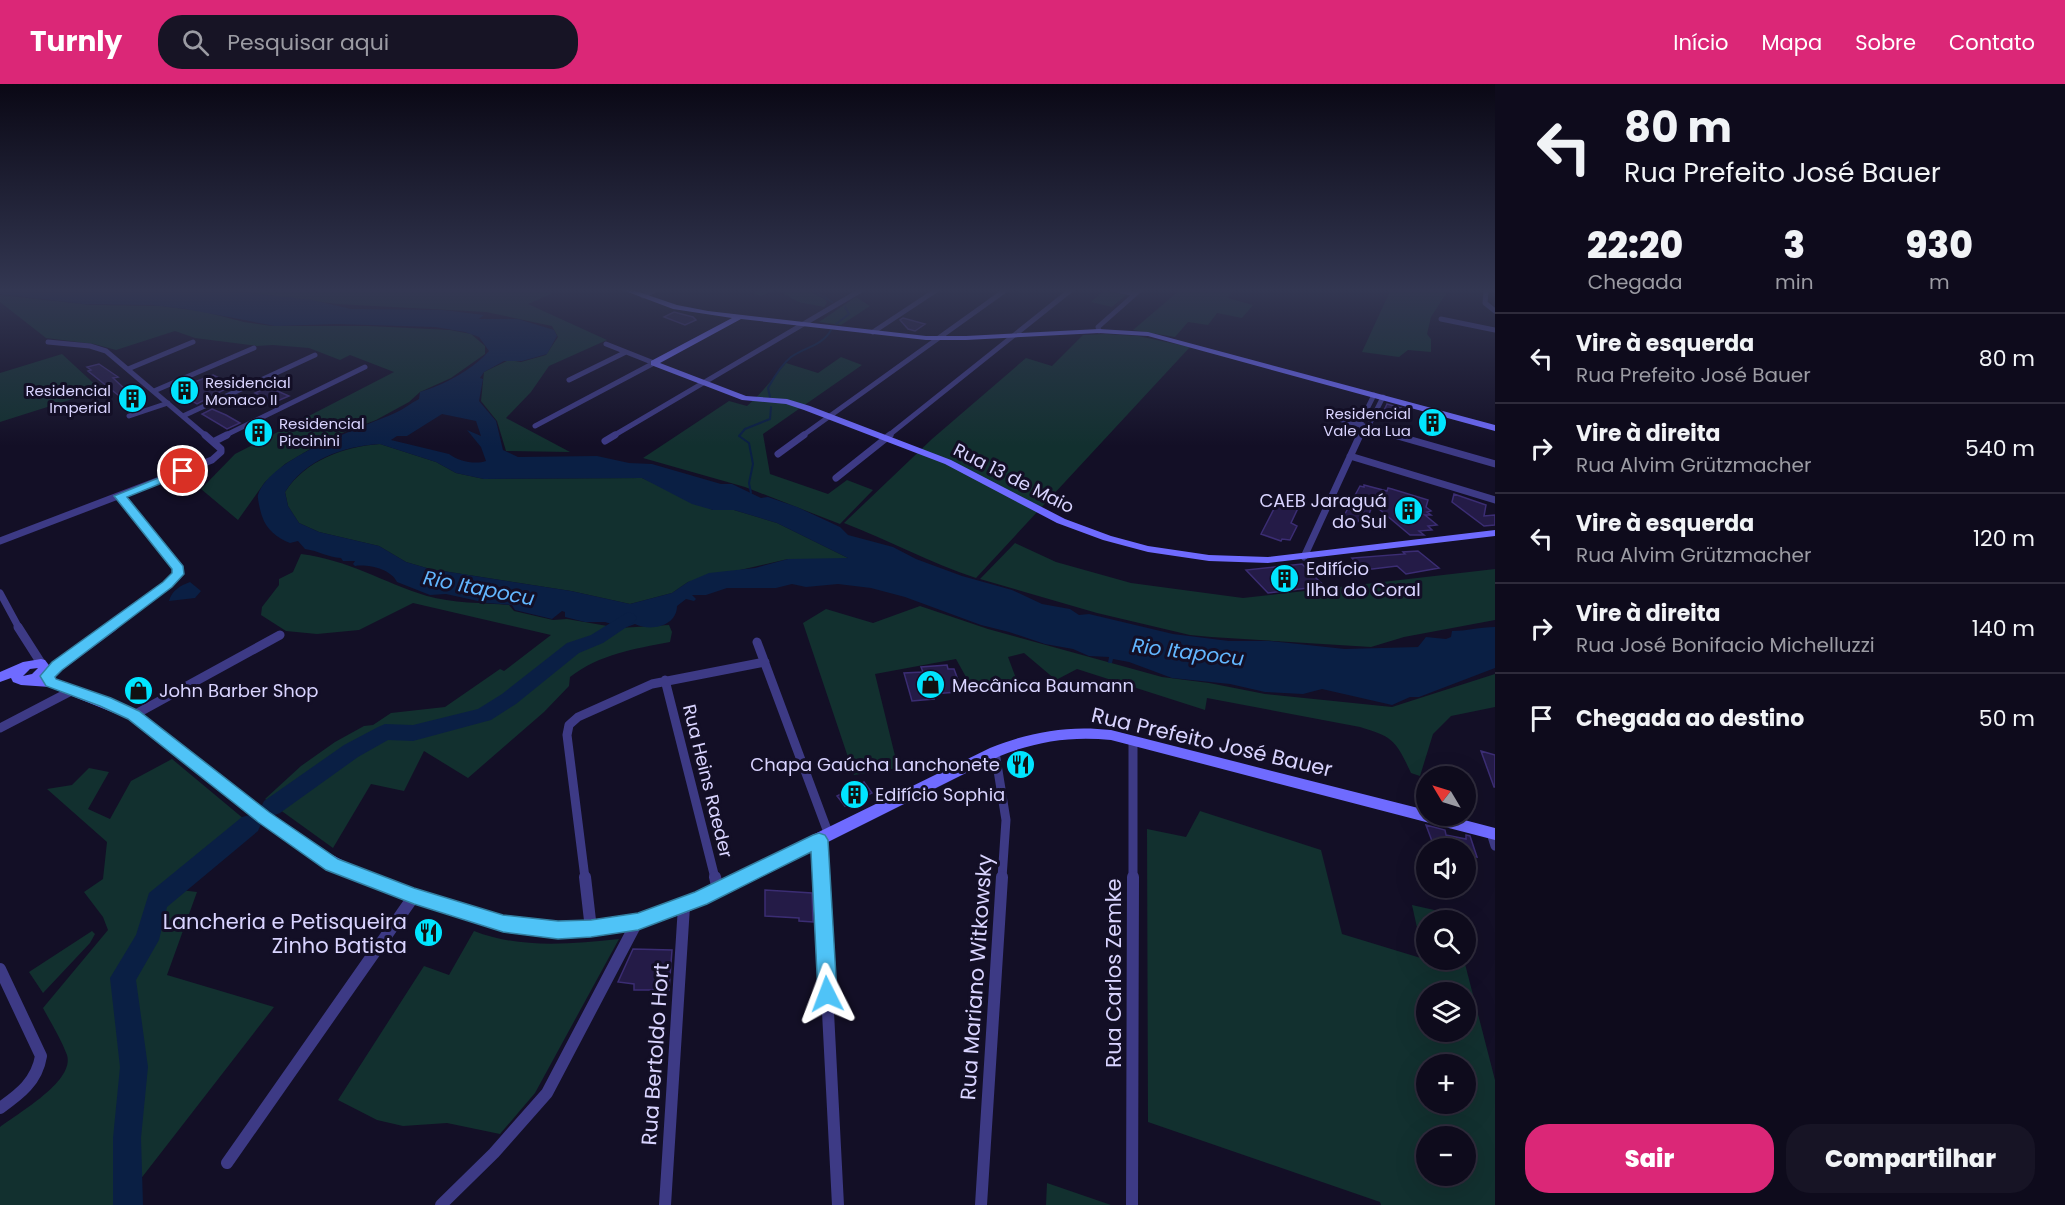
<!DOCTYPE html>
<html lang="pt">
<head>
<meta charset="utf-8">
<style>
  :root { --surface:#0e0b1c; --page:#171425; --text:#f1f3f6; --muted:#9b9ba3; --line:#2e2b3b; --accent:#db2777 }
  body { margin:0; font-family:Poppins,sans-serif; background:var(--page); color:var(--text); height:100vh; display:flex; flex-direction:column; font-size:22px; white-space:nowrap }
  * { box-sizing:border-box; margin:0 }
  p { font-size:20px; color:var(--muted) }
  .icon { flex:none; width:33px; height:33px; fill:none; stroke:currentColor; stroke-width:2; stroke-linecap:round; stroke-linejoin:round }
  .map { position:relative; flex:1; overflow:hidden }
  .panel { display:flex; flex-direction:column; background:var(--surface); width:570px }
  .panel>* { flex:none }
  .guide { background:#0e0b1c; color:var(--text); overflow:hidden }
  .needle { width:39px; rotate:308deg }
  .fabs { position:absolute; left:1416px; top:682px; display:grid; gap:12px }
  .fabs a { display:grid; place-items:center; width:60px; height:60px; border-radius:50%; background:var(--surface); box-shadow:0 6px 24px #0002,0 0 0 2px var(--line); font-size:30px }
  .pin { position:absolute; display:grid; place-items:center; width:51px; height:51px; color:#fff; margin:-26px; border:3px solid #fff; border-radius:50%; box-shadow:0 2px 6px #0007 }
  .me { position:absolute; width:66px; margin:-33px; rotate:357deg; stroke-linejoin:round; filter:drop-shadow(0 0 4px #0008) }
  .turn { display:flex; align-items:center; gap:21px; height:126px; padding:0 30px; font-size:27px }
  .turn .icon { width:78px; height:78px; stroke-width:2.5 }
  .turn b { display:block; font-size:42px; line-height:51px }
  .eta { display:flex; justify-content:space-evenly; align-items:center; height:102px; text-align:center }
  .eta b { font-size:36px; font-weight:800; line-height:42px }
  .primary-button { display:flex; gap:12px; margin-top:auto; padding:12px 30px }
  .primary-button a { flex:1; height:69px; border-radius:24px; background:var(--accent); color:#fff; font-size:24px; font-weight:800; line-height:69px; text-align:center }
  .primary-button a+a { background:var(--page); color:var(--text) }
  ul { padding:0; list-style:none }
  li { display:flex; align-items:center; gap:18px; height:90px; padding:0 30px; border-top:2px solid var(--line) }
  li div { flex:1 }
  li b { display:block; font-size:22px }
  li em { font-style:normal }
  header { display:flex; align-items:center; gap:36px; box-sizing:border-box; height:84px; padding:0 30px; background:var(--accent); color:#fff }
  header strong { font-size:28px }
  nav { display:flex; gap:33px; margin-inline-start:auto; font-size:21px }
  .search { width:420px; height:54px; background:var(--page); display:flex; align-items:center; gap:15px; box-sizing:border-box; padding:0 21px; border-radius:24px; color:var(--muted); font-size:22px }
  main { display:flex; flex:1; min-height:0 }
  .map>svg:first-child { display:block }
  .green { fill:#12302f; fill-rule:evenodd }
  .water { fill:#0a1f44; fill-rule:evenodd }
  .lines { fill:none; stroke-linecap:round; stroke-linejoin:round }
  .stream { stroke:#0a1f44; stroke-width:2 }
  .river { fill:#0a1f44; fill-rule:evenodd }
  .building { fill:#241b47; stroke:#3b2d73; stroke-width:1.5 }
  .street-far3 { stroke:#3d3a85; stroke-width:5 }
  .street-far2 { stroke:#3d3a85; stroke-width:7 }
  .street-far1 { stroke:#3d3a85; stroke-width:9 }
  .street { stroke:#3d3a85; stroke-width:12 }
  .secondary { fill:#6f6bff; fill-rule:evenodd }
  .route { fill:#4fc3f7; stroke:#337fa1; stroke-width:1.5 }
  .labels { text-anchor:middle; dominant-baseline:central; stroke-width:6; stroke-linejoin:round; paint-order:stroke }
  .far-poi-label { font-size:15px; fill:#d9d4ff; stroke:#130f26; text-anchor:start }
  .street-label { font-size:18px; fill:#d9d4ff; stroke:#130f26 }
  .poi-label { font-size:18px; fill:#d9d4ff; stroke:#130f26; text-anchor:start }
  .water-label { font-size:20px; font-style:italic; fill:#62b6ff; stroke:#130f26 }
  .near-street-label { font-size:21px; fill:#d9d4ff; stroke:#130f26 }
  .near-poi-label { font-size:21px; fill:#d9d4ff; stroke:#130f26; text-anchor:end }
</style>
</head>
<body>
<header>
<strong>Turnly</strong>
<div class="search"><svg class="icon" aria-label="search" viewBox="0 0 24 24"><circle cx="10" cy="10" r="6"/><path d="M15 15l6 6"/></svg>Pesquisar aqui</div>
<nav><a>Início</a><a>Mapa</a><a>Sobre</a><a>Contato</a></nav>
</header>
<main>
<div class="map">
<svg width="1495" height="1121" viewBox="0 0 1495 1121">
  <rect width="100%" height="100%" fill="#130f26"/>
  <path class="green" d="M221 205H543L553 209 528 220 607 256 549 282 531 308 506 334 570 368 506 367 497 337 481 317 484 288 509 276 521 278 546 271 558 253 552 242 486 228 337 220Z
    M760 205H805L826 216 827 219 824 223C816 221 806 220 799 218 781 211 785 201 761 212L753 209Z
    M1181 205H1234L1228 214 1253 221 1242 234 1217 229 1208 241 1188 238 1175 253 1133 246Z
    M1391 205H1449L1431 233 1427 250 1431 255V268L1408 266 1399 273 1362 268Z
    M1105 206 1126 211 1112 223 1091 218Z
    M0 211 91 221 160 222 201 227 244 238 272 242H369L450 246 471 250 485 262V270L451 294 420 308 409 318 376 336 329 354 285 380 265 398 238 436 201 405 235 370 394 288 350 271 340 276 309 264 273 261 257 262 195 254 175 247 116 266 94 260 46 254 0 218Z
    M856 213 870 222 841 241 819 238Z
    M1105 250 1138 252 1190 263 976 494C930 479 889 456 844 439L932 355 1026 274 1052 282 1083 251Z
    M62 270 101 306 0 338V289Z
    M841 273 862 281 763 350 770 390 828 410 847 396 873 406 840 440 745 403 643 374 729 317 747 322C763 308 772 295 786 279L818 289Z
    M380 360 436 378 456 389 484 395 642 394 713 426H734L777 439 850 475H788L688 498 672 509 630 520 571 507 430 485 406 478 379 462 319 448 299 439 288 422 285 408C306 376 343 363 380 360Z
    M1015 459 1056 478 1131 499 1243 514 1495 485V536L1404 553 1371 563 1211 553 1190 551 1097 529 980 495Z
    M301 470C349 476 382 498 427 512 451 519 484 519 509 521L514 527 553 536 567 535 619 544 669 541 672 548 670 558C634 565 600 570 570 593L569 602 544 628 468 694 424 667 404 707 371 700 333 764 265 715 301 682 335 658 364 642 373 641 391 629 445 623 500 585 504 587 551 551 413 519 359 546 317 550 286 547 261 531 262 523 279 501V495L293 488Z
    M920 522 988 545 1162 593 1209 599 1265 610 1392 623 1495 590V623L1451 632 1433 650 1420 692 1411 689C1396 657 1394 653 1360 643L1207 614 1205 626 1077 585 1056 596 1024 569 1008 573 1017 597 971 602 956 575 875 590 898 684 854 691 803 539 826 525 873 539Z
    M172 675 250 740 172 805 197 808 167 891 274 923 129 1110 128 1121H0V1043C18 1029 75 997 67 971 61 955 51 939 43 924L108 846 103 833 84 808 103 795 107 758 47 705 72 701 89 684 109 688 88 725 110 735 131 697Z
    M1200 727 1321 766 1342 850 1424 875 1412 821 1452 830 1453 837H1426V876H1464L1495 996V1121H1381L1380 1118 1148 1038 1147 745 1186 753ZM1426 909H1466V948H1426ZM1426 981H1466V1020H1426ZM1426 1053H1466V1092H1426Z
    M92 847 95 850 90 859 43 909 29 888Z
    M474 847C520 865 571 860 619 855L535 1009 500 1050 447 1039 403 1042 377 1036 338 1016 424 882 449 891Z
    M1047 1099 1111 1121H1046Z"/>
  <path class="water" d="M0 205 224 206 312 216 351 225 443 226 484 231 479 235H518L554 246 557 252 547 270 522 277H504L484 288 480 294 483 295 479 317 496 337 503 366 518 373 597 372 629 379 652 380 721 400H732L761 414 768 413 797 423 840 443 848 451 893 463 916 475 962 492 1012 506 1042 520 1070 525 1079 531 1089 530 1173 550 1229 557H1269L1345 565 1418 563 1426 553 1446 555 1451 553 1452 547C1467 547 1479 543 1495 543V584L1419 613H1410L1392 621 1322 605 1303 610 1265 608 1230 600 1172 594 1129 578 1113 575 1112 579H1108L1109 573 1089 572 1073 565 1045 560 1009 548 981 541 905 513 871 504 838 500 806 503 792 500 776 504H727L706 511H692L696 515 694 517 686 515 677 522C677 542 651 548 635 540L624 544 605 538H585L565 533V528L562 527 552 535 515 526 512 521 487 519 446 510 430 511 397 498C391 485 368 480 355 482L353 480 355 477H343L341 474C327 473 319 467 305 465L298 457 290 459C277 454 266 445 262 432 261 430 257 413 258 411 271 373 359 345 395 329 404 325 411 319 419 315L420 308C444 301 472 286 489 267L479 253 465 248 435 243 337 240 275 242 186 225 151 221 84 220 0 210ZM442 330 476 337 481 352 467 346 481 363 486 377C475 381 458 377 449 370L391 356 397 352H407ZM380 360 436 378 456 389 484 395 642 394 692 420 713 426H734L777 439 848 474 788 475 755 484 709 489 688 498 672 509 630 520 571 507 430 485 406 478 379 462 319 448 299 439 288 422 285 408C305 376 343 362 380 360Z
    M190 498 201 507 195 514 169 517C172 506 180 502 190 498Z"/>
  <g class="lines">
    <path class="stream" d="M811 205 832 218
      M836 240 849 230 845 223
      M770 313 768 304C774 293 781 281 791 273 805 263 822 262 831 246
      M751 409 749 399 753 380 749 359 739 352 745 345 770 335 771 323"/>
    <path class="river" d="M628 528 634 530 637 534 634 538 603 559 579 569 516 620 491 636 413 657 388 656 358 673 280 729 272 732 264 729 261 723 264 717 344 661 378 643 385 640 413 641 478 625 502 610 567 559 591 551Z
      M250 731 258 733 261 740 258 747 167 823 159 856 136 896 148 983 141 1054 143 1121H113V1054L120 983 110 894 136 851 149 809 242 733Z"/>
  </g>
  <path class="building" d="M674 228 693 233 696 236 685 241 664 233Z
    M903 234 925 240 915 247 908 245 900 236Z
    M99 280 118 293 113 294 127 307H131L141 315 128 319 88 287 91 286 87 283Z
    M213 291 233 301 197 320 173 306Z
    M268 303 289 312 275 318 255 309Z
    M1387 320 1401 324 1396 335 1382 331Z
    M212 325 226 331 240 339 227 345 202 330Z
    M1425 331 1442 336 1438 347 1421 342Z
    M1364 401 1387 407 1388 404 1392 405 1428 416 1426 423 1431 427 1427 428 1431 431H1425L1437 441 1428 442 1432 446 1419 447 1424 451H1410L1373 420 1369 430 1363 428 1357 439 1339 441 1360 402 1364 403Z
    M1454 410 1486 421 1484 432 1495 431V441L1484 442 1452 418Z
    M1279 415 1299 422 1291 439 1297 442 1290 456 1282 455 1281 457 1261 450Z
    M1418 467 1439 484 1406 490 1397 482 1364 486 1352 474 1405 470 1403 468Z
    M1302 480 1324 502 1268 509 1246 486Z
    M947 581 948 585H954L958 596 952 597 957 608 932 610 934 615 912 617 904 589 923 588 921 583Z
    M1481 667 1495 671V703H1494Z
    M864 698 872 709 845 722 837 712Z
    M1426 741 1445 746 1446 751 1466 755V751L1470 752 1477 773 1466 771V765H1435Z
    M765 806 812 809 813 838 799 837V834L765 832Z
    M633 865 672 866 669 906H634V900L618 898Z"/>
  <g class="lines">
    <path class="street-far3" d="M1113 205 1135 210
      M1486 208 1485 219 1495 227
      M643 212 657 205
      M1441 235 1495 246
      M1099 247 1098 243 1141 205
      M873 248 938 205
      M48 258 90 262 106 267 206 352
      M606 260 654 279
      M128 285 193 258
      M569 296 626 268
      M154 307 254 264
      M129 332 168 319
      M183 332 315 271
      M1332 333 1400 352
      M535 342 654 279
      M1362 346 1361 337 1374 311
      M224 352 365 283
      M613 352 863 205
      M802 352 1007 205
      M888 352 1072 205
      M1359 352 1368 343 1383 313"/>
    <path class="street-far2" d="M1394 351 1495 380
      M605 357 615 351
      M213 358 227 351
      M778 370 804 351
      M1350 372 1495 416
      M836 394 890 351
      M0 457 212 376 221 368V365L205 351
      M1304 473 1360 351
      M0 509 19 544
      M111 544 168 501 178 490V485L120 412"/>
    <path class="street-far1" d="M18 543 41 579
      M757 558 829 751
      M47 592 113 543
      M665 596 715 794
      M134 631 280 551
      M0 644 73 606
      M995 668 1006 736 1002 794
      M1491 749 1495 762
      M819 756 821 794
      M585 794 567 651 569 641 578 633 652 600 765 578
      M1133 794V657"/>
    <path class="street" d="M585 793 591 845
      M715 793 718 806
      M821 793 838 1121
      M0 885 41 972C37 997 20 1010 0 1024
      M227 1079 414 812
      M441 1121 494 1069 547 1009 637 838
      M665 1121 684 822
      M981 1121 1002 793
      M1132 1121 1133 793"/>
    <path class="secondary" d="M620 205H630L677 221 708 227 926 252H966L1099 245 1148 248 1495 341V347L1148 252 1099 249 966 256H926L741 235 660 279 746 312 787 315 810 322 951 376 1065 435 1111 452 1148 462 1209 471 1268 473 1495 446V452L1268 479 1209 477 1148 468 1103 456 1057 439 945 380 804 326 786 320 742 316 651 281V277L732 234 673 225Z
      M41 575 45 576 51 584 45 593 55 595 139 627 268 729 321 765 359 785 414 805 503 831 558 838 591 837 637 830 680 816 990 664C1030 648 1068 641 1111 646L1426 726V732H1449L1495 744V756L1111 656C1072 652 1037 657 1000 672L690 827 637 846 591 853 558 854 503 847 414 819 349 795 311 775 258 737 129 635 50 603 21 601 13 598 11 594 0 598V588L23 578ZM38 584 32 590 23 592 30 585Z"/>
  </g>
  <linearGradient id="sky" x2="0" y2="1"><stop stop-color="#0a0815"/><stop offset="0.57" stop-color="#333752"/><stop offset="1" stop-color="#333752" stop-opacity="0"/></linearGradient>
  <rect width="1495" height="362" fill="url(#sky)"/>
  <path class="route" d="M183 384 189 387 187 389 127 413 183 482 184 490 172 503 62 586 55 593 56 595 111 614 139 627 269 728 338 775 414 804 503 831 558 837 591 836 638 829 695 808 813 751 819 749 825 751 828 756 837 910 834 916 827 919 821 916 818 910 811 768 707 820 638 846 591 853 558 855 503 848 414 820 326 786 258 738 128 635 100 622 46 602 40 592 52 578 163 498 172 489V485L114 412Z"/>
  <defs>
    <symbol id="building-disc" viewBox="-11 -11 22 22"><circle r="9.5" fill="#00e5ff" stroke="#130f26"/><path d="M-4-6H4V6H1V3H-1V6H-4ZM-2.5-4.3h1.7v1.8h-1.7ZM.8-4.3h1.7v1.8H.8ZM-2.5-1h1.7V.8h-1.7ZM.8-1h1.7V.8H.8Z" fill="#111"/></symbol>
    <symbol id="shop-disc" viewBox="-11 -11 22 22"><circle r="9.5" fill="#00e5ff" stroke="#130f26"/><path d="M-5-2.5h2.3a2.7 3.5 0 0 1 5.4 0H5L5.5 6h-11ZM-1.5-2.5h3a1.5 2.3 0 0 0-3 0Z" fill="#111"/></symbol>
    <symbol id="restaurant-disc" viewBox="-11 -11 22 22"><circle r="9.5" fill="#00e5ff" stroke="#130f26"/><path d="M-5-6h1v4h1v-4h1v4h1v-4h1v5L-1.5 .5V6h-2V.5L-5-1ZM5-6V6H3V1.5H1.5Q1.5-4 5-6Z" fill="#111"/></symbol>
  </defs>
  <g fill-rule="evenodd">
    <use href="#building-disc" x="168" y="290" width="33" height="33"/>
    <use href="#building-disc" x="116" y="298" width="33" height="33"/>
    <use href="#building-disc" x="1416" y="322" width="33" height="33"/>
    <use href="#building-disc" x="242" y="332" width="33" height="33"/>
    <use href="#building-disc" x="1392" y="410" width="33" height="33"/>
    <use href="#building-disc" x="1268" y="478" width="33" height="33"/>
    <use href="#shop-disc" x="914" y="584" width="33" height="33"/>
    <use href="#shop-disc" x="122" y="590" width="33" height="33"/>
    <use href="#restaurant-disc" x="1004" y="664" width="33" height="33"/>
    <use href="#building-disc" x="838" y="694" width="33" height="33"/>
    <use href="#restaurant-disc" x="412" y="832" width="33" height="33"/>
  </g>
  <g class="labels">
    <g class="far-poi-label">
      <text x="205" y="298">Residencial<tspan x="205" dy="17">Monaco II</tspan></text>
      <text x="111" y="306" text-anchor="end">Residencial<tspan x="111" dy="17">Imperial</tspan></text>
      <text x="1411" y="329" text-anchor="end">Residencial<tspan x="1411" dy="17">Vale da Lua</tspan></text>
      <text x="279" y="339">Residencial<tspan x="279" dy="17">Piccinini</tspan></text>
    </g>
    <g class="street-label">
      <text transform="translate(1014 394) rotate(27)">Rua 13 de Maio</text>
      <text transform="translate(708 697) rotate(76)">Rua Heins Raeder</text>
    </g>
    <g class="poi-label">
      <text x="1387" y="416" text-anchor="end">CAEB Jaraguá<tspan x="1387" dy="21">do Sul</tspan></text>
      <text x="1306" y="484">Edifício<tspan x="1306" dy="21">Ilha do Coral</tspan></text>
      <text x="952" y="601">Mecânica Baumann</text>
      <text x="159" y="606">John Barber Shop</text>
      <text x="1000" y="680" text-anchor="end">Chapa Gaúcha Lanchonete</text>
      <text x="875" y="710">Edifício Sophia</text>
    </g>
    <g class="water-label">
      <text transform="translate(479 504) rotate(11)">Rio Itapocu</text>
      <text transform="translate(1188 568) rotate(7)">Rio Itapocu</text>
    </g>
    <g class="near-street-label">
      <text transform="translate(1212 658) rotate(13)">Rua Prefeito José Bauer</text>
      <text transform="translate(1113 889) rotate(-90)">Rua Carlos Zemke</text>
      <text transform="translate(976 893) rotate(-86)">Rua Mariano Witkowsky</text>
      <text transform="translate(655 970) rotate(-86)">Rua Bertoldo Hort</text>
    </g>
    <g class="near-poi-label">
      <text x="407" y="837">Lancheria e Petisqueira<tspan x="407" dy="24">Zinho Batista</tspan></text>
    </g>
  </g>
</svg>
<div class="fabs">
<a><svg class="needle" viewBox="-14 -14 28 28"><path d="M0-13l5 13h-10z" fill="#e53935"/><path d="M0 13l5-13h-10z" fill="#9b9ba3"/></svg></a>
<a><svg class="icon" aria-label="sound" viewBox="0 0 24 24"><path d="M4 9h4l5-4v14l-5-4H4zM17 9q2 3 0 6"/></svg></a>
<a><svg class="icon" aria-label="search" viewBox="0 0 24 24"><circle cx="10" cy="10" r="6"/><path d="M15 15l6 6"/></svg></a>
<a><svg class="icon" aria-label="layers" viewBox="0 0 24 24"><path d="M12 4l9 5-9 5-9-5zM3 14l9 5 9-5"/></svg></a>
<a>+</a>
<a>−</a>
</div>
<div class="pin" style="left:183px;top:387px;background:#d93025"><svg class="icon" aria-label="arrive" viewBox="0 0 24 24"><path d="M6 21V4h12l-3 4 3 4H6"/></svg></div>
<svg class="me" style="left:827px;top:910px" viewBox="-20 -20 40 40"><path d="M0-17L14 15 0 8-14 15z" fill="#4fc3f7" stroke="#fff" stroke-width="4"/></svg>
</div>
<section class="panel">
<div class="guide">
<div class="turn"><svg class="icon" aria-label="left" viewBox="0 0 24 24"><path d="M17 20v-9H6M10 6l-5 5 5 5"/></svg><div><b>80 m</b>Rua Prefeito José Bauer</div></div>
</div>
<div class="eta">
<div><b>22:20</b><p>Chegada</p></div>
<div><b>3</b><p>min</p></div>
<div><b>930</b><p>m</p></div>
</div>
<ul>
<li><svg class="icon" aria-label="left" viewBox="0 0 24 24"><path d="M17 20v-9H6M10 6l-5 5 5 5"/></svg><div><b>Vire à esquerda</b><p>Rua Prefeito José Bauer</p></div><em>80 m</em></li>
<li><svg class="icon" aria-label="right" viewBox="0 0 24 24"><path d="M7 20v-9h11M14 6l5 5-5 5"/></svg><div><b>Vire à direita</b><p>Rua Alvim Grützmacher</p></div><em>540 m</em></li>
<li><svg class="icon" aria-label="left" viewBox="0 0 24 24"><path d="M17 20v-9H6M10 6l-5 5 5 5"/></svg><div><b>Vire à esquerda</b><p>Rua Alvim Grützmacher</p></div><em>120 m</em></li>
<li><svg class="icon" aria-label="right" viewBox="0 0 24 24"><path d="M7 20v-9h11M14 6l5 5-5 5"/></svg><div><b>Vire à direita</b><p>Rua José Bonifacio Michelluzzi</p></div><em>140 m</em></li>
<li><svg class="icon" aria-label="arrive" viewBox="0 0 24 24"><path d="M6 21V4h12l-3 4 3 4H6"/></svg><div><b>Chegada ao destino</b></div><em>50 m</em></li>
</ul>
<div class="primary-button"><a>Sair</a><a>Compartilhar</a></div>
</section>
</main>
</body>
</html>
